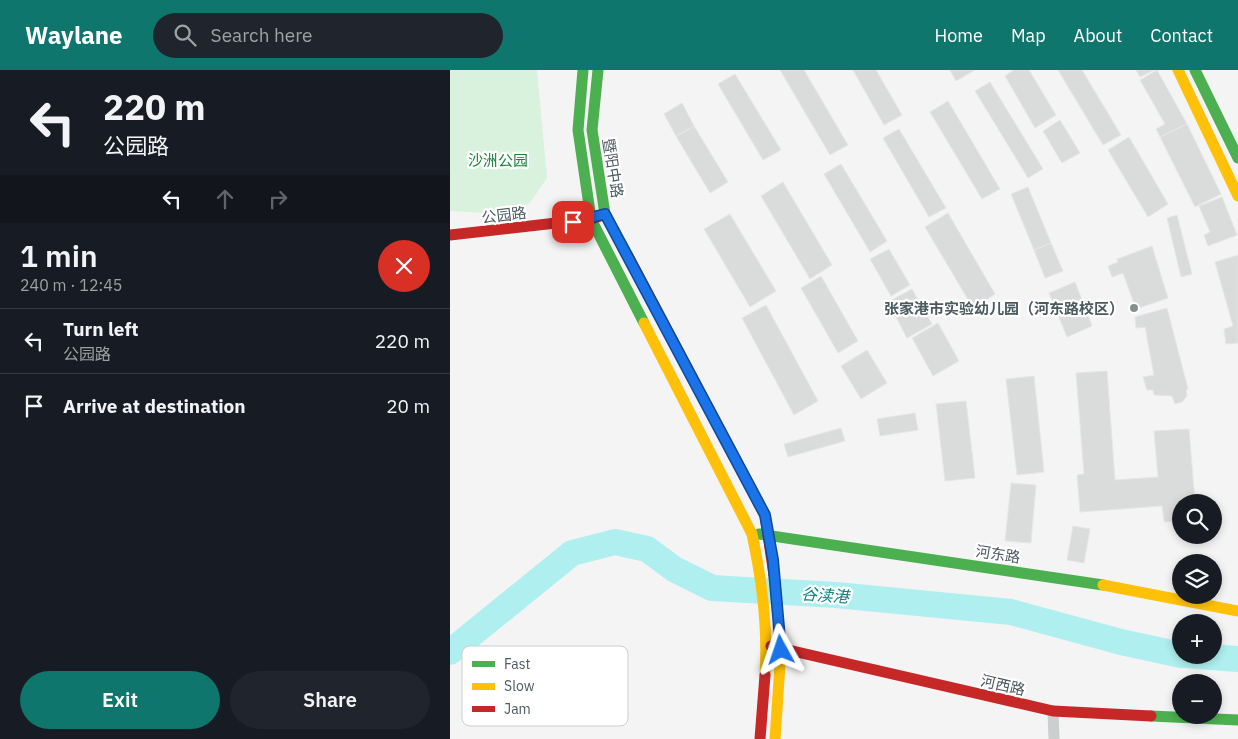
<!DOCTYPE html>
<html lang="en">
<head>
<meta charset="utf-8">
<style>
  :root { --surface:#171b24; --page:#20242c; --text:#f1f3f6; --muted:#9ea1a6; --line:#363941; --accent:#0f766e }
  body { margin:0; font-family:"IBM Plex Sans","Noto Sans SC",sans-serif; background:var(--page); color:var(--text); height:100vh; display:flex; flex-direction:column; font-size:19px; white-space:nowrap }
  * { box-sizing:border-box; margin:0 }
  p { font-size:16px; color:var(--muted) }
  .icon { flex:none; width:28px; height:28px; fill:none; stroke:currentColor; stroke-width:2; stroke-linecap:round; stroke-linejoin:round }
  .map { position:relative; flex:1; overflow:hidden }
  .panel { display:flex; flex-direction:column; background:var(--surface); width:450px }
  .panel>* { flex:none }
  .guide { background:#171b24; color:var(--text); overflow:hidden }
  .fabs { position:absolute; left:722px; top:424px; display:grid; gap:10px }
  .fabs a { display:grid; place-items:center; width:50px; height:50px; border-radius:50%; background:var(--surface); box-shadow:0 2px 8px #0003; font-size:25px }
  .pin { position:absolute; display:grid; place-items:center; width:42px; height:42px; color:#fff; margin:-21px; border-radius:10px; box-shadow:0 2px 8px #0006 }
  .me { position:absolute; width:55px; margin:-28px; rotate:355deg; stroke-linejoin:round; filter:drop-shadow(0 0 4px #0008) }
  .turn { display:flex; align-items:center; gap:18px; height:105px; padding:0 20px; font-size:22px }
  .turn .icon { width:65px; height:65px; stroke-width:2.5 }
  .turn b { display:block; font-size:35px; line-height:42px }
  .lanes { display:flex; align-items:center; height:48px; padding:0 20px; background:#0003; justify-content:center; gap:25px; direction:ltr }
  .lanes .off { opacity:.35 }
  .round { display:grid; place-items:center; flex:none; width:52px; height:52px; border-radius:26px; background:var(--page) }
  .summary { display:flex; align-items:center; justify-content:space-between; height:85px; padding:0 20px }
  h1 { font-size:30px; font-weight:600; line-height:38px }
  .action { display:flex; gap:10px; margin-top:auto; padding:10px 20px }
  .action a { flex:1; height:58px; border-radius:30px; background:var(--accent); color:#fff; font-size:20px; font-weight:600; line-height:58px; text-align:center }
  .action a+a { background:var(--page); color:var(--text) }
  ul { padding:0; list-style:none }
  li { display:flex; align-items:center; gap:15px; height:65px; padding:0 20px; border-top:1px solid var(--line) }
  li div { flex:1 }
  li b { display:block; font-size:19px }
  li em { font-style:normal }
  header { display:flex; align-items:center; gap:30px; box-sizing:border-box; height:70px; padding:0 25px; background:var(--accent); color:#fff }
  header strong { font-size:24px }
  nav { display:flex; gap:28px; margin-inline-start:auto; font-size:18px }
  .search { width:350px; height:45px; background:var(--page); display:flex; align-items:center; gap:12px; box-sizing:border-box; padding:0 18px; border-radius:28px; color:var(--muted); font-size:19px }
  main { display:flex; flex:1; min-height:0 }
  .map>svg:first-child { display:block }
  .green { fill:#d9f2dd }
  .lines { fill:none; stroke-linecap:round; stroke-linejoin:round }
  .river { stroke:#afefef; stroke-width:26 }
  .building { fill:#dadcdc; stroke:#e5e6e7 }
  .street { stroke:#cbcfcf; stroke-width:11 }
  .fast { stroke:#4caf50; stroke-width:11 }
  .slow { stroke:#ffc107; stroke-width:11 }
  .jam { stroke:#c62828; stroke-width:11 }
  .route-casing { stroke:#114b97; stroke-width:12 }
  .route { stroke:#1a73e8; stroke-width:9 }
  .poi-dot { fill:#869094; stroke:#fff; stroke-width:2 }
  .labels { text-anchor:middle; dominant-baseline:central; stroke-width:4.5; stroke-linejoin:round; paint-order:stroke }
  .park-label { font-size:15px; fill:#188438; stroke:#fff }
  .street-label { font-size:15px; fill:#4a5a60; stroke:#fff }
  .poi-label { font-size:15px; font-weight:bold; fill:#4a5a60; stroke:#fff; text-anchor:end }
  .water-label { font-size:16px; font-style:italic; fill:#0e8080; stroke:#fff }
  .key { fill:#fff; stroke:#c9cecf; stroke-width:1 }
  .key-label { font-size:14px; fill:#4a5a60 }
</style>
</head>
<body>
<header>
<strong>Waylane</strong>
<div class="search"><svg class="icon" aria-label="search" viewBox="0 0 24 24"><circle cx="10" cy="10" r="6"/><path d="M15 15l6 6"/></svg>Search here</div>
<nav><a>Home</a><a>Map</a><a>About</a><a>Contact</a></nav>
</header>
<main>
<section class="panel">
<div class="guide">
<div class="turn"><svg class="icon" aria-label="left" viewBox="0 0 24 24"><path d="M17 20v-9H6M10 6l-5 5 5 5"/></svg><div><b>220 m</b>公园路</div></div>
<div class="lanes"><svg class="icon" aria-label="left" viewBox="0 0 24 24"><path d="M17 20v-9H6M10 6l-5 5 5 5"/></svg><svg class="icon off" aria-label="ahead" viewBox="0 0 24 24"><path d="M12 20V5M6 11l6-6 6 6"/></svg><svg class="icon off" aria-label="right" viewBox="0 0 24 24"><path d="M7 20v-9h11M14 6l5 5-5 5"/></svg></div>
</div>
<div class="summary"><div><h1>1 min</h1><p>240 m · 12:45</p></div><a class="round" style="background:#d93025;color:#fff"><svg class="icon" aria-label="close" viewBox="0 0 24 24"><path d="M6 6l12 12M18 6L6 18"/></svg></a></div>
<ul>
<li><svg class="icon" aria-label="left" viewBox="0 0 24 24"><path d="M17 20v-9H6M10 6l-5 5 5 5"/></svg><div><b>Turn left</b><p>公园路</p></div><em>220 m</em></li>
<li><svg class="icon" aria-label="arrive" viewBox="0 0 24 24"><path d="M6 21V4h12l-3 4 3 4H6"/></svg><div><b>Arrive at destination</b></div><em>20 m</em></li>
</ul>
<div class="action"><a>Exit</a><a>Share</a></div>
</section>
<div class="map">
<svg width="788" height="669" viewBox="0 0 788 669">
  <rect width="100%" height="100%" fill="#f4f4f4"/>
  <path class="green" d="M0 0H87L97 108 79 134 35 143 0 141Z"/>
  <g class="lines">
    <path class="river" d="M0 582 122 483 165 472 197 479 224 499 262 518 386 525 561 542 671 572 731 585
      M734 585 788 589"/>
  </g>
  <path class="building" d="M330 0H354L398 75 380 85Z
    M403 0H426L452 45 434 55Z
    M500 0H525L506 11Z
    M564 0H579L606 45 585 58 555 6Z
    M608 0H632L671 65 653 75Z
    M686 0H704L690 7Z
    M707 0 737 54 710 67 706 59 715 54 690 10Z
    M285 4 331 80 313 90 268 14Z
    M540 12 593 99 578 108 525 21Z
    M498 31 550 119 532 129 480 42Z
    M232 33 244 56 226 66 214 44Z
    M610 50 630 83 612 93 593 61Z
    M737 54 771 124 745 137 710 67Z
    M244 56 278 112 260 123 226 66Z
    M449 59 496 138 479 147 433 68Z
    M679 67 718 134 698 147 658 80Z
    M391 94 437 171 420 182 374 104Z
    M333 112 382 195 360 209 311 126Z
    M578 117 601 173 584 180 561 124Z
    M772 127 787 165 758 176 754 165 760 162 749 136Z
    M498 143 545 224 523 238 475 157Z
    M280 144 326 221 300 237 254 159Z
    M727 145 742 204 731 207 717 148Z
    M601 173 613 201 595 208 584 180Z
    M702 176 718 228 686 239 673 203 662 207 658 196 668 192 667 189Z
    M439 179 460 215 441 226 420 189Z
    M788 185V273L776 274 774 259 783 256 765 192Z
    M371 206 408 271 388 283 351 218Z
    M625 212 642 256 617 267 599 223Z
    M462 219 482 254 457 268 438 232Z
    M316 235 368 331 344 345 292 248Z
    M717 238 738 319 736 320 737 326 732 332 725 334 722 326 704 325 703 320H697L693 307 704 305 695 257 686 258 685 247Z
    M488 253 509 291 483 306 462 268Z
    M417 280 437 313 411 329 391 296Z
    M657 301 665 410 708 407 704 361 739 359 745 432H731V451L714 452 712 436 630 442 627 405 634 404 626 303Z
    M584 306 594 402 567 405 556 309Z
    M516 331 525 408 495 411 486 334Z
    M465 343 468 360 430 366 427 349Z
    M391 358 395 371 338 387 334 374Z
    M561 413 586 415 581 473 555 471Z
    M623 456 640 459 634 493 617 490Z"/>
  <g class="lines">
    <path class="street" d="M603 641 604 669"/>
    <path class="fast" d="M133 0 128 60 141 149 194 253
      M148 0 142 60 155 144 178 186
      M745 0 788 88
      M309 464 653 515
      M701 646 788 650"/>
    <path class="slow" d="M728 0 788 126
      M194 253 302 464C312 510 318 558 315 605
      M324 505 331 580 325 669
      M653 515 788 541"/>
    <path class="jam" d="M0 165 141 149 150 146
      M178 186 315 445 324 505
      M321 576 603 641 701 646
      M310 669 315 605"/>
  </g>
  <g class="lines">
    <defs>
      <path id="route" d="M123 152 155 144 315 445 323 490 331 580"/>
    </defs>
    <use href="#route" class="route-casing"/>
    <use href="#route" class="route"/>
  </g>
  <circle class="poi-dot" cx="684" cy="238" r="5"/>
  <g class="labels">
    <g class="park-label">
      <text x="48" y="90">沙洲公园</text>
    </g>
    <g class="street-label">
      <text transform="translate(163 98) rotate(81)">暨阳中路</text>
      <text transform="translate(54 145) rotate(-7)">公园路</text>
      <text transform="translate(548 484) rotate(9)">河东路</text>
      <text transform="translate(553 615) rotate(13)">河西路</text>
    </g>
    <g class="poi-label">
      <text x="674" y="238">张家港市实验幼儿园（河东路校区）</text>
    </g>
    <g class="water-label">
      <text transform="translate(375 525) rotate(4)">谷渎港</text>
    </g>
  </g>
  <rect x="12" y="576" width="166" height="80" rx="8" class="key"/>
  <rect x="22" y="591" width="23" height="6" fill="#4caf50"/>
  <rect x="22" y="613" width="23" height="7" fill="#ffc107"/>
  <rect x="22" y="636" width="23" height="6" fill="#c62828"/>
  <g class="key-label">
    <text x="54" y="599">Fast</text>
    <text x="54" y="621">Slow</text>
    <text x="54" y="644">Jam</text>
  </g>
</svg>
<div class="fabs">
<a><svg class="icon" aria-label="search" viewBox="0 0 24 24"><circle cx="10" cy="10" r="6"/><path d="M15 15l6 6"/></svg></a>
<a><svg class="icon" aria-label="layers" viewBox="0 0 24 24"><path d="M12 4l9 5-9 5-9-5zM3 14l9 5 9-5"/></svg></a>
<a>+</a>
<a>−</a>
</div>
<div class="pin" style="left:123px;top:152px;background:#d93025"><svg class="icon" aria-label="arrive" viewBox="0 0 24 24"><path d="M6 21V4h12l-3 4 3 4H6"/></svg></div>
<svg class="me" style="left:331px;top:580px" viewBox="-20 -20 40 40"><path d="M0-17L14 15 0 8-14 15z" fill="#1a73e8" stroke="#fff" stroke-width="4"/></svg>
</div>
</main>
</body>
</html>
